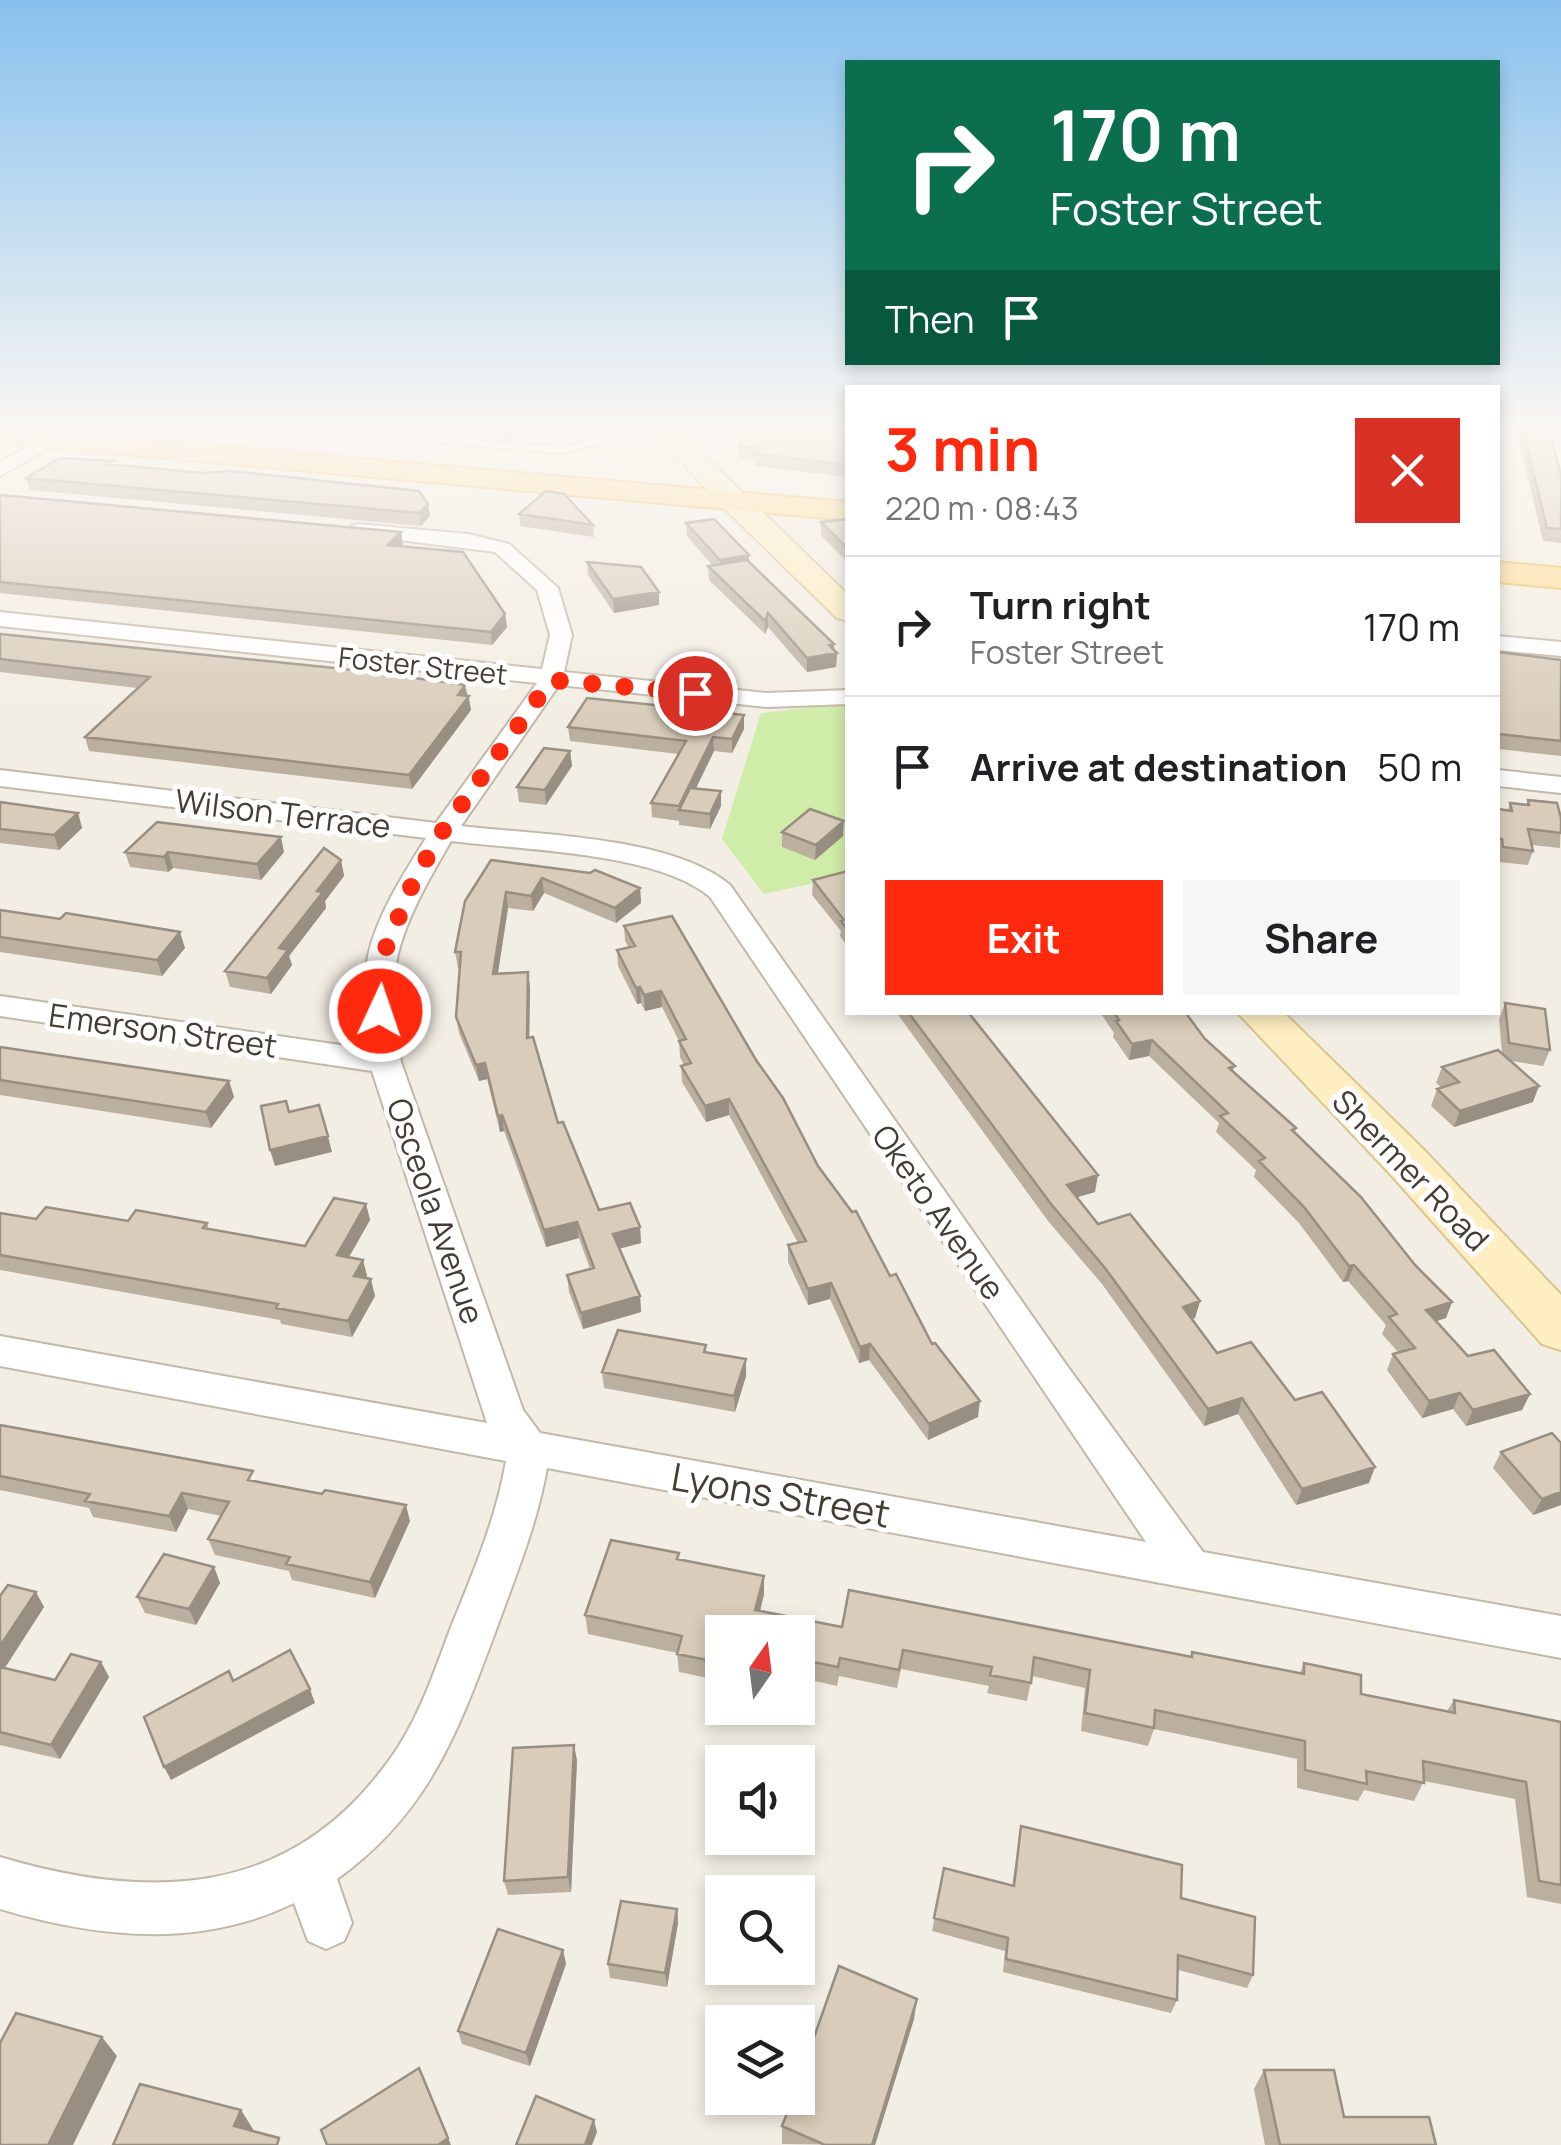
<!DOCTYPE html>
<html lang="en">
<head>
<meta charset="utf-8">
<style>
  :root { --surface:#fff; --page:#f6f6f6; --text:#202124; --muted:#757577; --line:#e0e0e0; --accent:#ff290e }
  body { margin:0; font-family:Manrope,sans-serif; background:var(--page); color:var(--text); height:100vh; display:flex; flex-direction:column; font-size:38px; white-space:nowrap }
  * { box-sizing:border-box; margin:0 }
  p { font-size:32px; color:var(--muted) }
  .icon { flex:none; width:55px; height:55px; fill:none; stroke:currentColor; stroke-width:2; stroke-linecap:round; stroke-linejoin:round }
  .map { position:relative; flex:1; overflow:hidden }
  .details { position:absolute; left:845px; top:385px; width:655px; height:630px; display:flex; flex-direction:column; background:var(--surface); border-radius:0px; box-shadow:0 5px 15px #0003 }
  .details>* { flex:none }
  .banner { position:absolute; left:845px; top:60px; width:655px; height:305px; border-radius:0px; box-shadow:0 5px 15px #0003; background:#0b6e4f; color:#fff; overflow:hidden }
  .needle { width:65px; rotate:14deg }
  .tools { position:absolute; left:705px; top:1615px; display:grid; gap:20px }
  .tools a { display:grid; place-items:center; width:110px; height:110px; border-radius:0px; background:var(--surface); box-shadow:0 5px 15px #0003; font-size:50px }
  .pin { position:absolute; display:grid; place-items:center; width:85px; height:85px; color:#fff; margin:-42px; border:5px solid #fff; border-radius:50%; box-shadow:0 2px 10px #0007 }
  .me { position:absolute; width:110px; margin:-55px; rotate:3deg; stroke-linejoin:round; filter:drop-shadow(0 0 8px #0008) }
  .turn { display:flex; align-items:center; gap:35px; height:210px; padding:0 40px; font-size:45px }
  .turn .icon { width:130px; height:130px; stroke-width:2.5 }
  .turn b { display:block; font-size:70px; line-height:85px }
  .then { display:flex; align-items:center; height:95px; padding:0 40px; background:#0003; gap:20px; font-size:38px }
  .round { display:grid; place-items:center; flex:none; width:105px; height:105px; border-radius:0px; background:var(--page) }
  .overview { display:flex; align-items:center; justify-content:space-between; height:170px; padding:0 40px }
  h1 { font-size:60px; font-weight:700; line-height:75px; color:var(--accent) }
  .action { display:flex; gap:20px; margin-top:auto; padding:20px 40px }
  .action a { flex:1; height:115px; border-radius:0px; background:var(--accent); color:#fff; font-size:40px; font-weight:700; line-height:115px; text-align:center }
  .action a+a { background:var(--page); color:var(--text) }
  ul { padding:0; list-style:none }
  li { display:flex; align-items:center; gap:30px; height:140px; padding:0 40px; border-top:2px solid var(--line) }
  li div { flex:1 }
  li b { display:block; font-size:38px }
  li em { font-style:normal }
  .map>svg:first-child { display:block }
  .green { fill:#cfeca8 }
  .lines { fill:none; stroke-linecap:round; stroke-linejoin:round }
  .lane-casing { stroke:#c2b8a8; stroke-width:4 }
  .street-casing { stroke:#c2b8a8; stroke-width:4 }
  .secondary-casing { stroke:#dac490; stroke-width:4 }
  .primary-casing { stroke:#eebb56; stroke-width:4 }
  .lane { fill:#fff; fill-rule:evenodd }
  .street { fill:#fff; fill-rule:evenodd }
  .secondary { fill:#ffeec1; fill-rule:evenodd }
  .primary { fill:#ffdb90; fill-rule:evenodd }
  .wall { fill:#bbafa0 }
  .shaded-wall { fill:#988f82 }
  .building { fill:#d9ccba; stroke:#988f82; stroke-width:2.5 }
  .route { stroke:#ff290e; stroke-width:18; stroke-dasharray:0 32.4 }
  .labels { text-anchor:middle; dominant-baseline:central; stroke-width:10; stroke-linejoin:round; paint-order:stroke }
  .far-street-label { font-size:28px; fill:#453d33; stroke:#fff }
  .street-label { font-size:32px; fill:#453d33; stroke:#fff }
  .near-street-label { font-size:38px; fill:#453d33; stroke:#fff }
</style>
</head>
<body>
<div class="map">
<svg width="1561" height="2145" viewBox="0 0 1561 2145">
  <rect width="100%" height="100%" fill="#f3eee3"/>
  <path class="green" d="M847 703V876L764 894 722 839 761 713Z"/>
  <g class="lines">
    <defs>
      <path id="lane" d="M83 423H93L54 441 47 439Z
        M449 423H457L443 438 563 447 610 435 537 427H534V423L618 433 664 427 668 429 623 436 563 453 401 439 397 437 401 435 434 437Z"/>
      <path id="street" d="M51 434 57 435V443L0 476V462Z
        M358 524 468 534 509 544 558 588 572 635 564 672 767 693 848 690V704L767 707 559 685 461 826C536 835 672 836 730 885L1065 1363 1203 1552 1561 1616V1658L547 1468C537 1525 515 1577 496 1630 458 1732 429 1813 337 1879L352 1923 344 1941 326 1949 308 1941 294 1903C200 1949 97 1938 0 1909V1857C151 1902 291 1898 390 1759 419 1719 434 1672 451 1627 473 1573 496 1519 506 1461L0 1366V1336L487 1423 372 1071 0 1016V996L368 1049C365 1019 362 986 368 956 377 915 404 873 426 838L0 786V770L436 823 537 683 0 626V612L542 669 550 635 537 590 495 552 351 534V526ZM451 841C521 850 658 852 710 897L1146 1542 540 1433 523 1410 401 1062C397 1028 390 987 398 954 408 914 431 876 451 841Z
        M1498 636 1561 642V656L1498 650Z
        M1498 770 1561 777V793L1498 786Z"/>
      <path id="secondary" d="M646 423H671L848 595V621L837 618 723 507Z
        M1237 1012H1283L1425 1151 1561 1295V1350L1542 1344 1391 1175Z"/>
      <path id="primary" d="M0 427 848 502V520L0 443Z
        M1498 562 1561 568V588L1498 582Z"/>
    </defs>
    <use href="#lane" class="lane-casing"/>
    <use href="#street" class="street-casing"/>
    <use href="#secondary" class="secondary-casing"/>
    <use href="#primary" class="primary-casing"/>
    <use href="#lane" class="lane"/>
    <use href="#street" class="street"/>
    <use href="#secondary" class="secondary"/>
    <use href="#primary" class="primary"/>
  </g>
  <path class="wall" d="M243 423H277L274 425Z
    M462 423H528L511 439 464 436Z
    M708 423H848V477L755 466V460L739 458 738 446 746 437 720 435V423Z
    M1515 423H1547L1561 475V543L1543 541Z
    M114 465 419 491 430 516 421 526 30 490 26 478Z
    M0 495 401 532 403 544 401 546 505 614 507 627 492 645 0 593Z
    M519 514 593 525 594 537 520 526Z
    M848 519V563L821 535V522Z
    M686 523 749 555V561L834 644V649L837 653 836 667 807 672 768 627 765 634 709 580 708 566H713L687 536Z
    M587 562 659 605 614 613 588 575Z
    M0 634 469 696 471 710 412 789 89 751 85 737 137 688 0 672Z
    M1498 652 1561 660V756L1498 749Z
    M736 707 733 714 744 715V729L732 753 714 751 696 788 721 791V806L710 829 679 825V821L652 817 651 803 678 754 570 741 568 727Z
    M570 751 572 766 546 805 519 802 517 787Z
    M1528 800 1561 818 1560 848 1532 845 1533 851 1528 865 1498 862V809L1508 810 1510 803 1526 805Z
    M0 802 78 813 82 828 59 850 0 843Z
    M782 832 843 836 815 860 782 847Z
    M125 852H284L261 880 173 868 168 872 130 867Z
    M341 860 344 876 325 901 326 908 289 956 292 965 271 994 230 987 225 971Z
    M491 860 590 873 640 888 641 903 616 923 544 893 533 911 508 908 498 974 528 972 530 988 529 1038 558 1123 599 1210 640 1227 641 1243 619 1249 640 1296 641 1312 583 1329 569 1292 567 1275 590 1269 579 1238 546 1247 504 1131 500 1132 487 1079 479 1081 459 1033 456 1017 460 968H458L455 952Z
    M848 871V947L840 936 841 931 812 895 813 880Z
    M0 910 185 948 162 976 0 952Z
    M624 926 818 1166 890 1276 978 1417 928 1440 869 1360 859 1363 830 1299 808 1305 788 1262V1245L798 1243 729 1115 706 1122 682 1082 681 1066 684 1065 680 1057 679 1041 662 1007 645 1011 641 1003 637 1004 618 966 617 950 629 948 625 941Z
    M1505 1003 1550 1050 1543 1066 1511 1061 1533 1102 1454 1127 1431 1106 1437 1089 1442 1088 1436 1083 1442 1067 1502 1053 1499 1019Z
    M896 1012H968L1095 1192 1077 1197 1098 1224 1200 1301 1195 1318 1192 1319 1217 1353 1295 1400 1369 1483 1296 1505 1238 1414 1204 1426 1102 1284 1048 1221Z
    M1100 1012H1185L1205 1039 1235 1066 1233 1071 1296 1128 1295 1133 1415 1265 1452 1302 1446 1318 1436 1321 1468 1356 1530 1394 1522 1410 1466 1426 1453 1409 1422 1418 1387 1370 1393 1354 1398 1352 1382 1334 1386 1325 1348 1281 1343 1282 1299 1223 1254 1177 1256 1170 1216 1132 1219 1123 1149 1056 1129 1060 1113 1037 1114 1033Z
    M0 1047 229 1081 234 1097 211 1128 0 1095Z
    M366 1204 370 1220 349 1257 363 1260 367 1276 366 1279 375 1296 352 1337 281 1324 280 1320 0 1270V1213L36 1219 207 1223 209 1229 305 1246Z
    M706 1345V1353L746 1359V1376L735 1412 604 1388 602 1372Z
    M0 1425 257 1481 410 1521 375 1598 292 1580 289 1571 215 1555 208 1539 221 1516 188 1509 176 1532 93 1517 89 1508 0 1490Z
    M1501 1452 1561 1505 1533 1515 1493 1468Z
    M679 1559 764 1576V1594L760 1611 842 1627 1190 1657 1192 1652 1300 1673 1304 1663 1361 1694 1447 1711 1454 1700 1561 1722V1904L1527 1897 1515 1799 1424 1781 1414 1801 1364 1790 1358 1801 1297 1788V1759L1154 1729 1148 1746 1081 1731 1085 1688 1032 1676 1027 1701 987 1693 989 1686 901 1669 897 1688 839 1676 837 1686 798 1677V1632H722V1681L679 1672 677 1653 588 1634 585 1615Z
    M214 1567 220 1583 196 1625 145 1613 137 1597Z
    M0 1596 44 1607 5 1668 55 1680 101 1662 109 1677 60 1759 0 1745Z
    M577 1760 571 1892 508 1895 504 1881Z
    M1021 1826 1181 1898 1253 1975 1247 1988 1178 1970 1177 2000 1171 2013 1003 1972 1005 1951 932 1931 944 1868 1012 1886Z
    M677 1909 678 1923 667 1987 610 1978 608 1964Z
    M563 1950 566 1964 530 2066 462 2044 458 2031Z
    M914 2019 875 2145 782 2144V2126Z
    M1264 2070 1344 2117 1436 2145H1265L1254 2089Z"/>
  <path class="shaded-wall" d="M509 423H528L511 439Z
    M428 504 430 516 421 526 419 513Z
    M401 532 403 544 390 557 388 545Z
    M749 555V569L720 573V560Z
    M659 592V605L614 613 613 599Z
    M768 613V627L765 634V621Z
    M505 614 507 627 492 645 491 632Z
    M834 644V654L837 653 836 667 807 672V658L829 645Z
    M465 685 471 710 412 789 409 775 458 695Z
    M735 694 736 707 726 727V713Z
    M744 715V729L732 753V739Z
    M713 737 714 751 685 811 679 810V806Z
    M570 751 572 766 546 805 545 790Z
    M721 791V806L710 829V814Z
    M78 813 82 828 59 850 54 835Z
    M844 821 843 836 815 860 816 845Z
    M281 837 284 852 261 880 257 864Z
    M168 852 173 868 168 872 164 857Z
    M341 860 344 876 325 901 326 908 289 956 292 965 271 994 267 978 279 948 317 891Z
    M542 878 544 893 533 911 531 896Z
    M640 888 641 903 616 923 615 908Z
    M506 892 508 908 495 990 493 974Z
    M180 932 185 948 162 976 157 960Z
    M528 972 530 988 529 1054 527 1038Z
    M640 987 641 1003 637 1004 636 988Z
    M661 991 662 1007 645 1011 644 995Z
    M1152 1040 1149 1056 1129 1060 1132 1044Z
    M485 1063 487 1079 479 1081 476 1065Z
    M229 1081 234 1097 211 1128 206 1112Z
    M1539 1086 1533 1102 1454 1127 1460 1111Z
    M729 1099V1115L706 1122 705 1106Z
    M502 1115 504 1131 500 1132 498 1116Z
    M328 1136 332 1152 275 1166 270 1150Z
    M1098 1175 1095 1192 1064 1201 1067 1185Z
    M366 1204 370 1220 341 1271 337 1255Z
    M577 1222 579 1238 546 1247 544 1230Z
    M640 1227 641 1243 614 1250 613 1234Z
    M363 1260 367 1276 358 1293 354 1276Z
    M1354 1265 1348 1281 1343 1282 1349 1266Z
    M371 1279 375 1296 352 1337 348 1321Z
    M831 1283 830 1299 808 1305V1289Z
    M640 1296 641 1312 583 1329 581 1313Z
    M1200 1301 1195 1318 1179 1323 1183 1307Z
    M1452 1302 1446 1318 1419 1327 1426 1310Z
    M870 1344 869 1360 859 1363 860 1347Z
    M746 1359V1376L735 1412 734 1396Z
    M1460 1393 1453 1409 1422 1418 1429 1401Z
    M1530 1394 1522 1410 1466 1426 1473 1410Z
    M1242 1398 1238 1414 1204 1426 1208 1409Z
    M980 1401 978 1417 928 1440 929 1424Z
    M1375 1467 1369 1483 1296 1505 1302 1489Z
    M1561 1492V1505L1533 1515 1542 1499Z
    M182 1493 188 1509 176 1532 169 1516Z
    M406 1505 410 1521 375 1598 370 1582Z
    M214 1567 220 1583 196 1625 189 1609Z
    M764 1576V1594L756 1628 755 1610Z
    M36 1592 44 1607 0 1675V1646Z
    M101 1662 109 1677 60 1759 51 1745Z
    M310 1689 315 1703 171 1780 164 1767Z
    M574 1745 577 1760 571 1892 568 1877Z
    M677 1909 678 1923 667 1987 665 1973Z
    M563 1950 566 1964 530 2066 526 2053Z
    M917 1999 914 2019 875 2145H872Z
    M102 2037 117 2056 73 2145H48Z
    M241 2110 253 2129 246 2144 234 2126Z
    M594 2120 597 2132 592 2145H585Z
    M448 2138 451 2145H438Z"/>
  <path class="building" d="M720 423H848V465L755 454 759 448 738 446 754 425Z
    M1521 423H1547L1561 475V529L1547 528Z
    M60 458 113 461 108 464 203 473 230 471 419 491 428 504 419 513 26 478Z
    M546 491 564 494 593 525 519 514Z
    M0 495 401 532 388 545 463 552 505 614 491 632 0 582Z
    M714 519 749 555 720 560 686 523Z
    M848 519V549L821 522Z
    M747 560 834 644 829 645 837 653 807 658 768 613 765 621 708 566Z
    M587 562 641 567 659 592 613 599Z
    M0 634 364 671 465 685 458 695 469 696 409 775 85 737 150 677 0 659Z
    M1498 652 1561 660V741L1498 734Z
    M713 691 735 694 726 713 744 715 732 739 713 737 679 806 651 803 686 741 568 727 587 698 703 710Z
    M544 748 570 751 545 790 517 787Z
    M690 788 721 791 710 814 679 810Z
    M1528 800 1557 803 1561 818V833L1528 829 1533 851 1503 847 1502 839 1498 838V809L1512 811 1510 803 1529 805Z
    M0 802 78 813 54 835 0 829Z
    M810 809 844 821 816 845 782 832Z
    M157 822 281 837 257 864 168 852 164 857 125 852Z
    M324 848 341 860 317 891 323 892 279 948 288 950 267 978 225 971Z
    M491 860 590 873 595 870 640 888 615 908 542 878 531 896 506 892 493 974 528 972 527 1038 533 1037 558 1123 563 1122 599 1210 630 1203 640 1227 613 1234 640 1296 581 1313 567 1275 594 1268 577 1222 544 1230 502 1115 498 1116 485 1063 476 1065 456 1017 461 952H455L465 901Z
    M848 871V930L841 921 844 920 813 880Z
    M0 910 60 919 66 913 180 932 157 960 0 937Z
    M672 916 756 1060 783 1098 818 1166 852 1212 856 1211 890 1276 896 1274 932 1344 935 1343 980 1401 929 1424 870 1344 860 1347 831 1283 808 1289 788 1245 806 1241 729 1099 705 1106 681 1066 691 1063 679 1041 686 1039 661 991 644 995 640 987 636 988 617 950 635 946 624 926Z
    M1505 1003 1545 1009 1550 1050 1509 1043Z
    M908 1012H968L1098 1175 1067 1185 1098 1224 1130 1214 1200 1301 1183 1307 1217 1353 1251 1342 1295 1400 1322 1392 1375 1467 1302 1489 1242 1398 1208 1409 1105 1268 1051 1204Z
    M1114 1012H1185L1205 1039 1235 1066 1229 1068 1296 1128 1292 1130 1361 1197 1415 1265 1452 1302 1426 1310 1468 1356 1494 1350 1530 1394 1473 1410 1460 1393 1429 1401 1393 1354 1415 1348 1389 1317 1397 1314 1354 1265 1349 1266 1304 1207 1259 1161 1265 1158 1220 1116 1228 1113 1152 1040 1132 1044 1116 1021 1119 1020Z
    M0 1047 229 1081 206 1112 0 1080Z
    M1498 1050 1539 1086 1460 1111 1437 1089 1459 1082 1442 1067Z
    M286 1101 289 1112 319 1105 328 1136 270 1150 261 1106Z
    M334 1198 366 1204 337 1255 363 1260 354 1276 371 1279 348 1321 276 1308 278 1304 0 1255V1213L36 1219 46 1207 128 1221 136 1210 207 1223 203 1228 305 1246Z
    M618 1330 706 1345 704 1352 746 1359 734 1396 602 1372Z
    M0 1425 253 1471 248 1480 322 1494 325 1490 406 1505 370 1582 286 1564 290 1557 208 1539 229 1502 182 1493 169 1516 85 1501 90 1494 0 1476Z
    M1552 1433 1561 1443V1492L1542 1499 1501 1452Z
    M611 1540 679 1553 677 1559 764 1576 755 1610 842 1627 849 1590 1192 1657V1652L1304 1674V1663L1361 1675V1694L1455 1713 1454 1700 1561 1722V1885L1539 1881 1526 1782 1423 1761 1424 1783 1366 1771 1367 1784 1305 1770V1741L1155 1710 1154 1728 1085 1713 1090 1670 1034 1657 1031 1683 990 1675 992 1667 903 1650 899 1670 840 1658 838 1667 798 1659V1632H722V1663L677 1654 682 1636 585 1615Z
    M164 1554 214 1567 189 1609 137 1597Z
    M8 1585 36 1592 0 1646V1596Z
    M290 1650 310 1689 164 1767 144 1717 229 1671 233 1681Z
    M71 1654 101 1662 51 1745 0 1732V1667L55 1680Z
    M574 1745 568 1877 504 1881 513 1748Z
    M1021 1826 1182 1865 1181 1898 1255 1917 1253 1975 1178 1955 1177 2000 1006 1959 1008 1938 934 1918 944 1868 1014 1886Z
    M621 1901 677 1909 665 1973 608 1964Z
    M498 1929 563 1950 526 2053 458 2031Z
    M839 1966 917 1999 872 2145H825L782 2126 793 2098H798V2083Z
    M16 2013 102 2037 48 2145H0V2043Z
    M419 2068 448 2138 438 2145H327L321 2130Z
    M1264 2070H1334L1344 2117H1429L1436 2145H1280Z
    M140 2084 241 2110 234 2126 279 2138 277 2145H113Z
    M536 2096 594 2120 585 2145H516Z"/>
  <linearGradient id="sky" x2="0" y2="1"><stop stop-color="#88c1ee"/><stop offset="0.59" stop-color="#faf7f2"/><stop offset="1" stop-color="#faf7f2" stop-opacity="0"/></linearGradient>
  <rect width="1561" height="723" fill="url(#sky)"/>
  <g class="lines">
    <path class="route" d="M380 1011 383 955 414 880 442 832 551 680 695 693"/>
  </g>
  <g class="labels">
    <g class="far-street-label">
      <text transform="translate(423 665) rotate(6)">Foster Street</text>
    </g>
    <g class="street-label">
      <text transform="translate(283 813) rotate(7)">Wilson Terrace</text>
      <text transform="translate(163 1030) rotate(8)">Emerson Street</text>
      <text transform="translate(1411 1170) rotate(46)">Shermer Road</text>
      <text transform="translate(436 1211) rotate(71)">Osceola Avenue</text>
      <text transform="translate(939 1212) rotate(55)">Oketo Avenue</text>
    </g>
    <g class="near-street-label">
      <text transform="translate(781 1494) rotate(10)">Lyons Street</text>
    </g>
  </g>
</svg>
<div class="tools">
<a><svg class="needle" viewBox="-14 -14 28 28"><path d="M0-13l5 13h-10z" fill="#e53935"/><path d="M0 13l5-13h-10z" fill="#757577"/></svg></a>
<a><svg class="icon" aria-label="sound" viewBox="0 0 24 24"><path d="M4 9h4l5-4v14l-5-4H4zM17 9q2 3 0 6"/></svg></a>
<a><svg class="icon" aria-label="search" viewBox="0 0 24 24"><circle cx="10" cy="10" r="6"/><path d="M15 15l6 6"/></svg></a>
<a><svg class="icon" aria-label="layers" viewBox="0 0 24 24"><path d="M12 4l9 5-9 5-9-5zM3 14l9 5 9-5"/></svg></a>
</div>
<div class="pin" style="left:695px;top:693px;background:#d93025"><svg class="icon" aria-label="arrive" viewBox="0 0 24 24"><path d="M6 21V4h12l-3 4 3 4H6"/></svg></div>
<svg class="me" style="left:380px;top:1011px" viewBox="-20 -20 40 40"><circle r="17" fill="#ff290e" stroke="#fff" stroke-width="3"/><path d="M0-11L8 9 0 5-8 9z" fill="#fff"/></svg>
<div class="banner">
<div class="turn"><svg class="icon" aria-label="right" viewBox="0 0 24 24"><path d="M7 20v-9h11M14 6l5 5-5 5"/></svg><div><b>170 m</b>Foster Street</div></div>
<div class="then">Then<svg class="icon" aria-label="arrive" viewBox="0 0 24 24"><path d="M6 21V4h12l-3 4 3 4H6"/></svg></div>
</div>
<section class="details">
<div class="overview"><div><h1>3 min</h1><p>220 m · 08:43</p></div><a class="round" style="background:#d93025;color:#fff"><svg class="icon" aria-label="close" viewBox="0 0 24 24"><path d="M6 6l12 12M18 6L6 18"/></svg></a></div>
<ul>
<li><svg class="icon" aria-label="right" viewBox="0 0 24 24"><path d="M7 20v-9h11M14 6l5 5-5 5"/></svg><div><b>Turn right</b><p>Foster Street</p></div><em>170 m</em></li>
<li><svg class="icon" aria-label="arrive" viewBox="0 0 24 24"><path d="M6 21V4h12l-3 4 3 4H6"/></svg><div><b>Arrive at destination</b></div><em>50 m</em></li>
</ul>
<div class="action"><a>Exit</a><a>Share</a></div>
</section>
</div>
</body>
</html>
